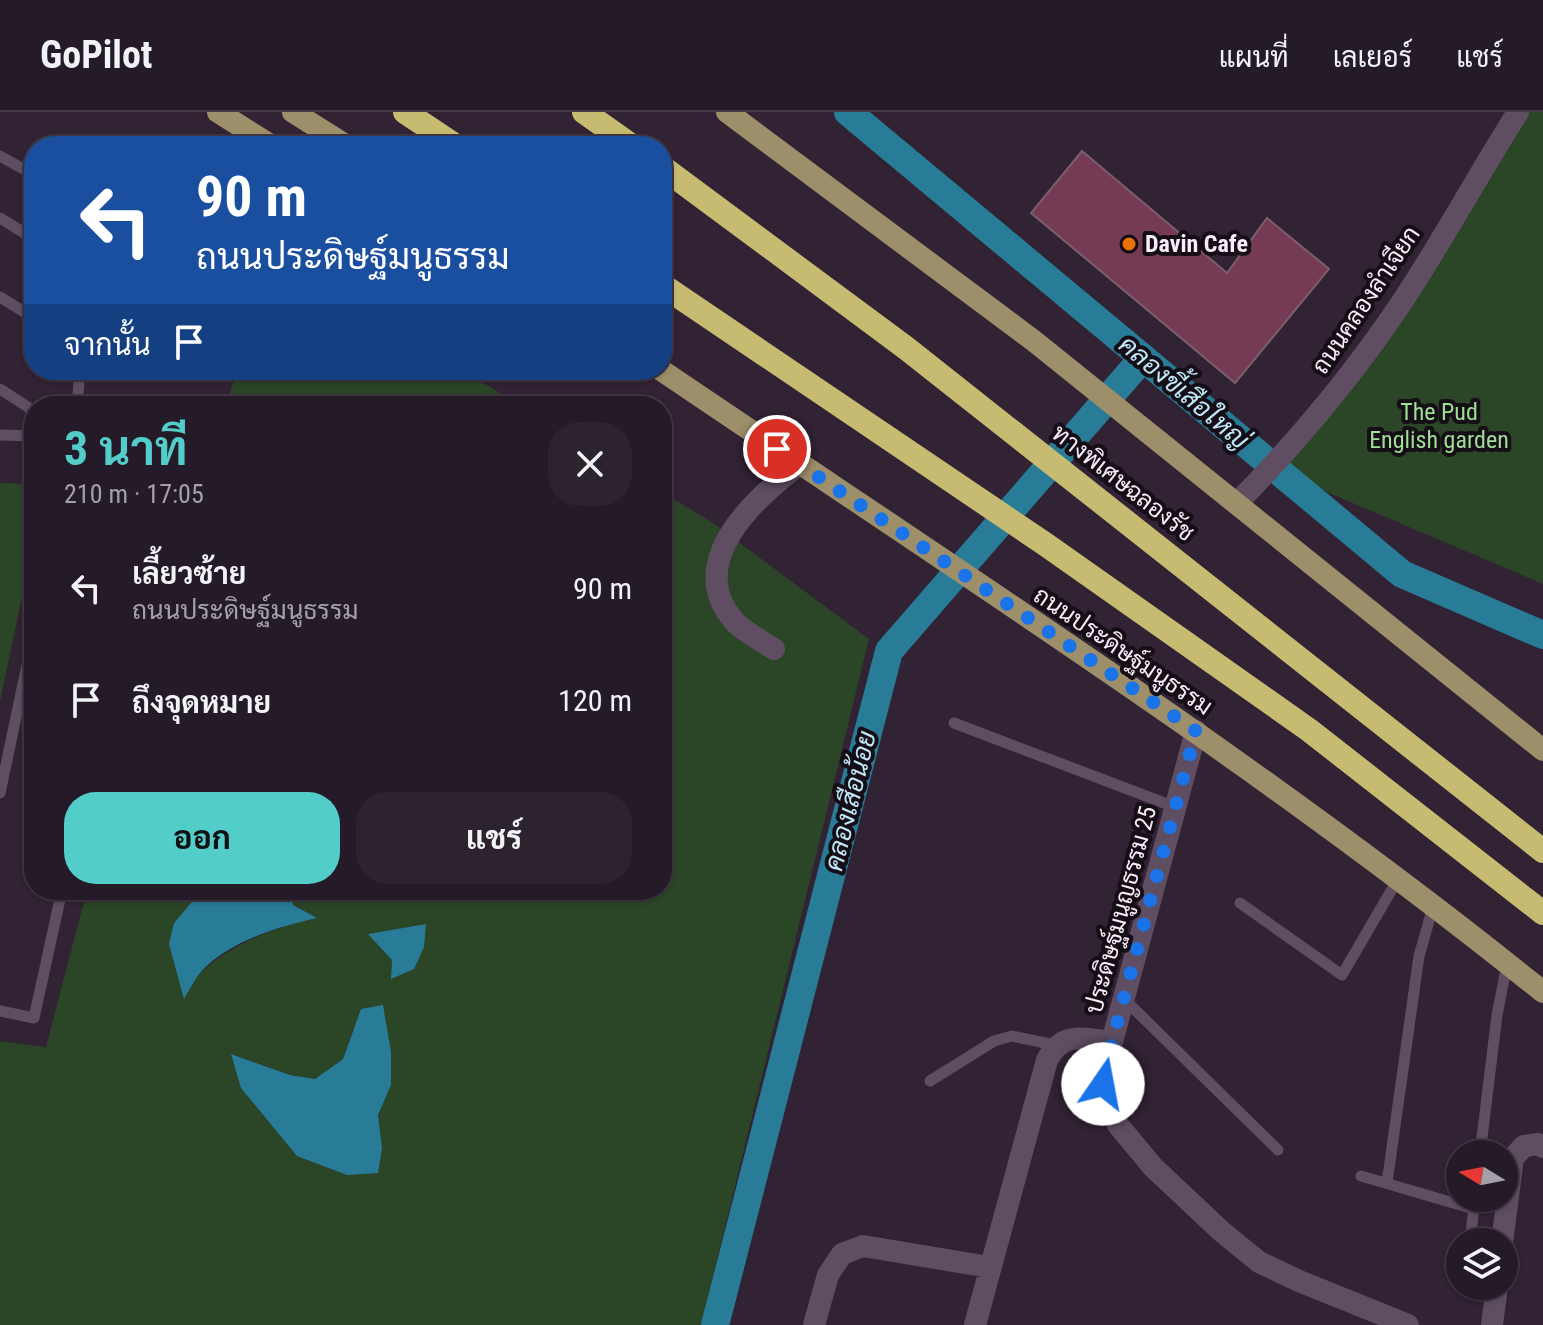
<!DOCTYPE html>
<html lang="th">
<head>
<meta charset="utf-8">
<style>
  :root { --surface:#251a27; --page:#2d232f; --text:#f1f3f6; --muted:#a3a1a7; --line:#423844; --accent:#53cdc9 }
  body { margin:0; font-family:"Roboto Condensed",Sarabun,sans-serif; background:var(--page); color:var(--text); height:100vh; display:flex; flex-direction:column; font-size:30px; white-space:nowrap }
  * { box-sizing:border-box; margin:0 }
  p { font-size:26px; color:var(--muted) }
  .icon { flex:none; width:44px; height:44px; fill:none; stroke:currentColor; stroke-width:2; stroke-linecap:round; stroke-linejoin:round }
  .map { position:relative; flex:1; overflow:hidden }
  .side { position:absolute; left:24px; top:284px; width:648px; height:504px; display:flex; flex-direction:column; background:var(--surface); border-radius:32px; box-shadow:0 2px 6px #0004,0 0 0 2px var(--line) }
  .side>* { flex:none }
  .banner { position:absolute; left:24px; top:24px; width:648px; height:244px; border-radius:32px; box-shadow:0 2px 6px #0004,0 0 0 2px var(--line); background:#1a4fa0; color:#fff; overflow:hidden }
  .needle { width:52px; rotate:280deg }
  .controls { position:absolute; left:1446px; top:1028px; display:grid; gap:16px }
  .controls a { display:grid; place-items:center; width:72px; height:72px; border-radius:50%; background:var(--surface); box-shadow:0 2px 6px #0004,0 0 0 2px var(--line); font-size:40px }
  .pin { position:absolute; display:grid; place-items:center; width:68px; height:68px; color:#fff; margin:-34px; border:4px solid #fff; border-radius:50%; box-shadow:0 2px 8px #0007 }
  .me { position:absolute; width:88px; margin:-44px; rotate:12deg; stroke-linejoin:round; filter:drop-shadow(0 0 6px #0008) }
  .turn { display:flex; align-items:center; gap:28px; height:168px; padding:0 40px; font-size:36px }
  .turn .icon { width:104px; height:104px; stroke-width:2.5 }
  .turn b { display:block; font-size:56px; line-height:68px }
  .then { display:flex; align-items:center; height:76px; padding:0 40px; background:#0003; gap:16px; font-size:30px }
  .round { display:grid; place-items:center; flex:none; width:84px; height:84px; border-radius:32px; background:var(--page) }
  .summary { display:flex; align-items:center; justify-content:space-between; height:136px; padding:0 40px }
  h1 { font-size:48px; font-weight:700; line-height:60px; color:var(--accent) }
  .primary-button { display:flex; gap:16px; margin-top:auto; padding:16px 40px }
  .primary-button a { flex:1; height:92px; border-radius:32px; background:var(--accent); color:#111; font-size:32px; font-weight:700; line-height:92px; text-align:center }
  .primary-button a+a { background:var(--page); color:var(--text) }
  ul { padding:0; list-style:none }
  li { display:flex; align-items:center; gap:24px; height:112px; padding:0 40px }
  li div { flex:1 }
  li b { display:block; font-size:30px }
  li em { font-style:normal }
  header { display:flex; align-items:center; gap:48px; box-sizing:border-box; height:112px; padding:0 40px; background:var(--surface); border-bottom:2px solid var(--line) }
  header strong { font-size:38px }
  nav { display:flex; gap:44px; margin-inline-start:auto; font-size:28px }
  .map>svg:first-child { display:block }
  .green { fill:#2b4527; fill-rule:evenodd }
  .water { fill:#287c97 }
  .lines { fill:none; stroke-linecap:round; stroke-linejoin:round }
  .canal { stroke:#287c97; stroke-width:28 }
  .building { fill:#753a54; stroke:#7a5f6a; stroke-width:2 }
  .service { stroke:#5f4e62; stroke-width:11 }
  .minor { stroke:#5f4e62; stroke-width:22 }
  .tertiary { stroke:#5f4e62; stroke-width:22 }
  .primary { stroke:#9d8f6a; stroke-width:22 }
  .motorway { stroke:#c6bb70; stroke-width:24 }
  .route { stroke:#1a73e8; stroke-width:14; stroke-dasharray:0 25.2 }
  .food-dot { fill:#e8710a; stroke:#150e16; stroke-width:3 }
  .labels { text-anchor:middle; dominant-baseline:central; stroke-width:8; stroke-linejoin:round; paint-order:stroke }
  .poi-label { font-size:24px; font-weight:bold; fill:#f8edf9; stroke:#150e16; text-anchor:start }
  .street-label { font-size:24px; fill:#f8edf9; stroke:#150e16 }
  .park-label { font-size:24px; fill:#9fde95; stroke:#150e16 }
  .water-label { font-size:26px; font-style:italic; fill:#bfe7f7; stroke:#150e16 }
</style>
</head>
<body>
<header>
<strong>GoPilot</strong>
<nav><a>แผนที่</a><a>เลเยอร์</a><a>แชร์</a></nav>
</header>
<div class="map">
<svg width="1543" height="1213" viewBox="0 0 1543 1213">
  <rect width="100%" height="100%" fill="#312234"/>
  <path class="green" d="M1518 0H1543V472L1282 361Z
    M238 258H462L521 294H225Z
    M0 371 32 372 34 377V428L0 590Z
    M662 380 713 411 869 527 701 1213H0V929L46 935 87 778H202L174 811 199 862C231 832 273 816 316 806L293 793 290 778H662ZM426 812 391 866 392 848 369 822ZM353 917 391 940V973L378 1003 382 1036 232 942 290 963 315 967 343 947Z"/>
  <path class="water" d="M202 778H290L293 793 317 806C278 815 228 829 200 861 194 868 189 879 184 887L169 832 174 811Z
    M426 812 424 835 414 857 391 867 392 848 368 822Z
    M383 893 391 940V973L378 1003 382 1036 378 1061 347 1063 297 1044 241 976 231 942 290 963 315 967 343 947 361 897Z"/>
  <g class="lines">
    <path class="canal" d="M848 0 1402 462 1543 523
      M715 1213 889 539 1142 247"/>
  </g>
  <path class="building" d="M1082 39 1227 161 1267 106 1329 157 1235 271 1031 101Z"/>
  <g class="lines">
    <path class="service" d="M0 44 34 63
      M0 106 34 127
      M0 185 34 206
      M0 277 34 299
      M77 294 80 258
      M0 323 34 324
      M954 611 1175 695
      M0 681 34 520
      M1240 791 1342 863 1398 767
      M1125 888 1278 1038
      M0 899 34 906 62 778
      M930 969 994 929 1012 924 1055 933
      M1480 1042 1497 903 1507 852
      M1361 1064 1474 1097
      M1387 1071 1419 844 1433 795
      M1470 1130 1475 1086"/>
    <path class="minor" d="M774 537C762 529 744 520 734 509 683 450 755 386 800 352
      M1196 619 1112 930 1103 972 1118 1013 1153 1055 1221 1119 1259 1150 1299 1169 1408 1213
      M1502 1130 1513 1046 1524 1034 1538 1032 1543 1035
      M814 1213 828 1163 842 1142 863 1134 989 1155
      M975 1213 1047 948C1064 918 1082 927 1112 930
      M1492 1213 1497 1174"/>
    <path class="tertiary" d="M1237 391C1297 330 1352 264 1400 193 1442 130 1478 63 1518 0"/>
    <path class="primary" d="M218 0 272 34
      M293 0 347 34
      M727 0 1034 229 1543 638
      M661 258C959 460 1263 654 1543 880"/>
    <path class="motorway" d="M405 0 456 34
      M584 0 632 34
      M662 55 906 236 1543 739
      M662 173 1045 432 1309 618 1543 801"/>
  </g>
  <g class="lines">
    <path class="route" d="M777 337 1196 619 1112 930 1103 972"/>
  </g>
  <circle class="food-dot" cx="1129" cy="132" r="8"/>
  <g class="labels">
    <g class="poi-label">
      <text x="1145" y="132">Davin Cafe</text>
    </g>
    <g class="street-label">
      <text transform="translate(1366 188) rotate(-56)">ถนนคลองลำเจียก</text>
      <text transform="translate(1123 371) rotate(38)">ทางพิเศษฉลองรัช</text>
      <text transform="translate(1123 539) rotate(34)">ถนนประดิษฐ์มนูธรรม</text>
      <text transform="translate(1121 798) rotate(-75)">ประดิษฐ์มนูญธรรม 25</text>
    </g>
    <g class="park-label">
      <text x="1439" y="300">The Pud<tspan x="1439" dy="28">English garden</tspan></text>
    </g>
    <g class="water-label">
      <text transform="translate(1184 280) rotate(40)">คลองขี้เสือใหญ่</text>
      <text transform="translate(850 689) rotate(-76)">คลองเสือน้อย</text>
    </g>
  </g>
</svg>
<div class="controls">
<a><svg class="needle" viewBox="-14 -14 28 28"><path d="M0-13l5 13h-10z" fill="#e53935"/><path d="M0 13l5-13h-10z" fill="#a3a1a7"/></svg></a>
<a><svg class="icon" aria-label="layers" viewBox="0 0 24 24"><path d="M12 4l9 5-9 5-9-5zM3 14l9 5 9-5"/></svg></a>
</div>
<div class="pin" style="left:777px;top:337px;background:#d93025"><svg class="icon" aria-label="arrive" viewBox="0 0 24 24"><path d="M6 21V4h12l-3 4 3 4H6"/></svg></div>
<svg class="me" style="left:1103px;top:972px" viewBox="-20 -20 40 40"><circle r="19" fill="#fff"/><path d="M0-13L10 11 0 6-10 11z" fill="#1a73e8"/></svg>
<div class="banner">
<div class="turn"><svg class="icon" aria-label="left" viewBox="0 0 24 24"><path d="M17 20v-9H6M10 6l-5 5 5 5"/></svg><div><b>90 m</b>ถนนประดิษฐ์มนูธรรม</div></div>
<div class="then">จากนั้น<svg class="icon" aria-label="arrive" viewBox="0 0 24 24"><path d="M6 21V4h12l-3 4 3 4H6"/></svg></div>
</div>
<section class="side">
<div class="summary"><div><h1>3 นาที</h1><p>210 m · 17:05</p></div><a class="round"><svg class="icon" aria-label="close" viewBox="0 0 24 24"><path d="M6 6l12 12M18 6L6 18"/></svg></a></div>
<ul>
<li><svg class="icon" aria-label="left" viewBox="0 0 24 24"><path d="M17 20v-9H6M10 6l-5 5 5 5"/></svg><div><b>เลี้ยวซ้าย</b><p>ถนนประดิษฐ์มนูธรรม</p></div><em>90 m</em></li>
<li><svg class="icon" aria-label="arrive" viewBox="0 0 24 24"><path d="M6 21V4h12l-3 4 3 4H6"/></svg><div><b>ถึงจุดหมาย</b></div><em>120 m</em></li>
</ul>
<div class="primary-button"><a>ออก</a><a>แชร์</a></div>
</section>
</div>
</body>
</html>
